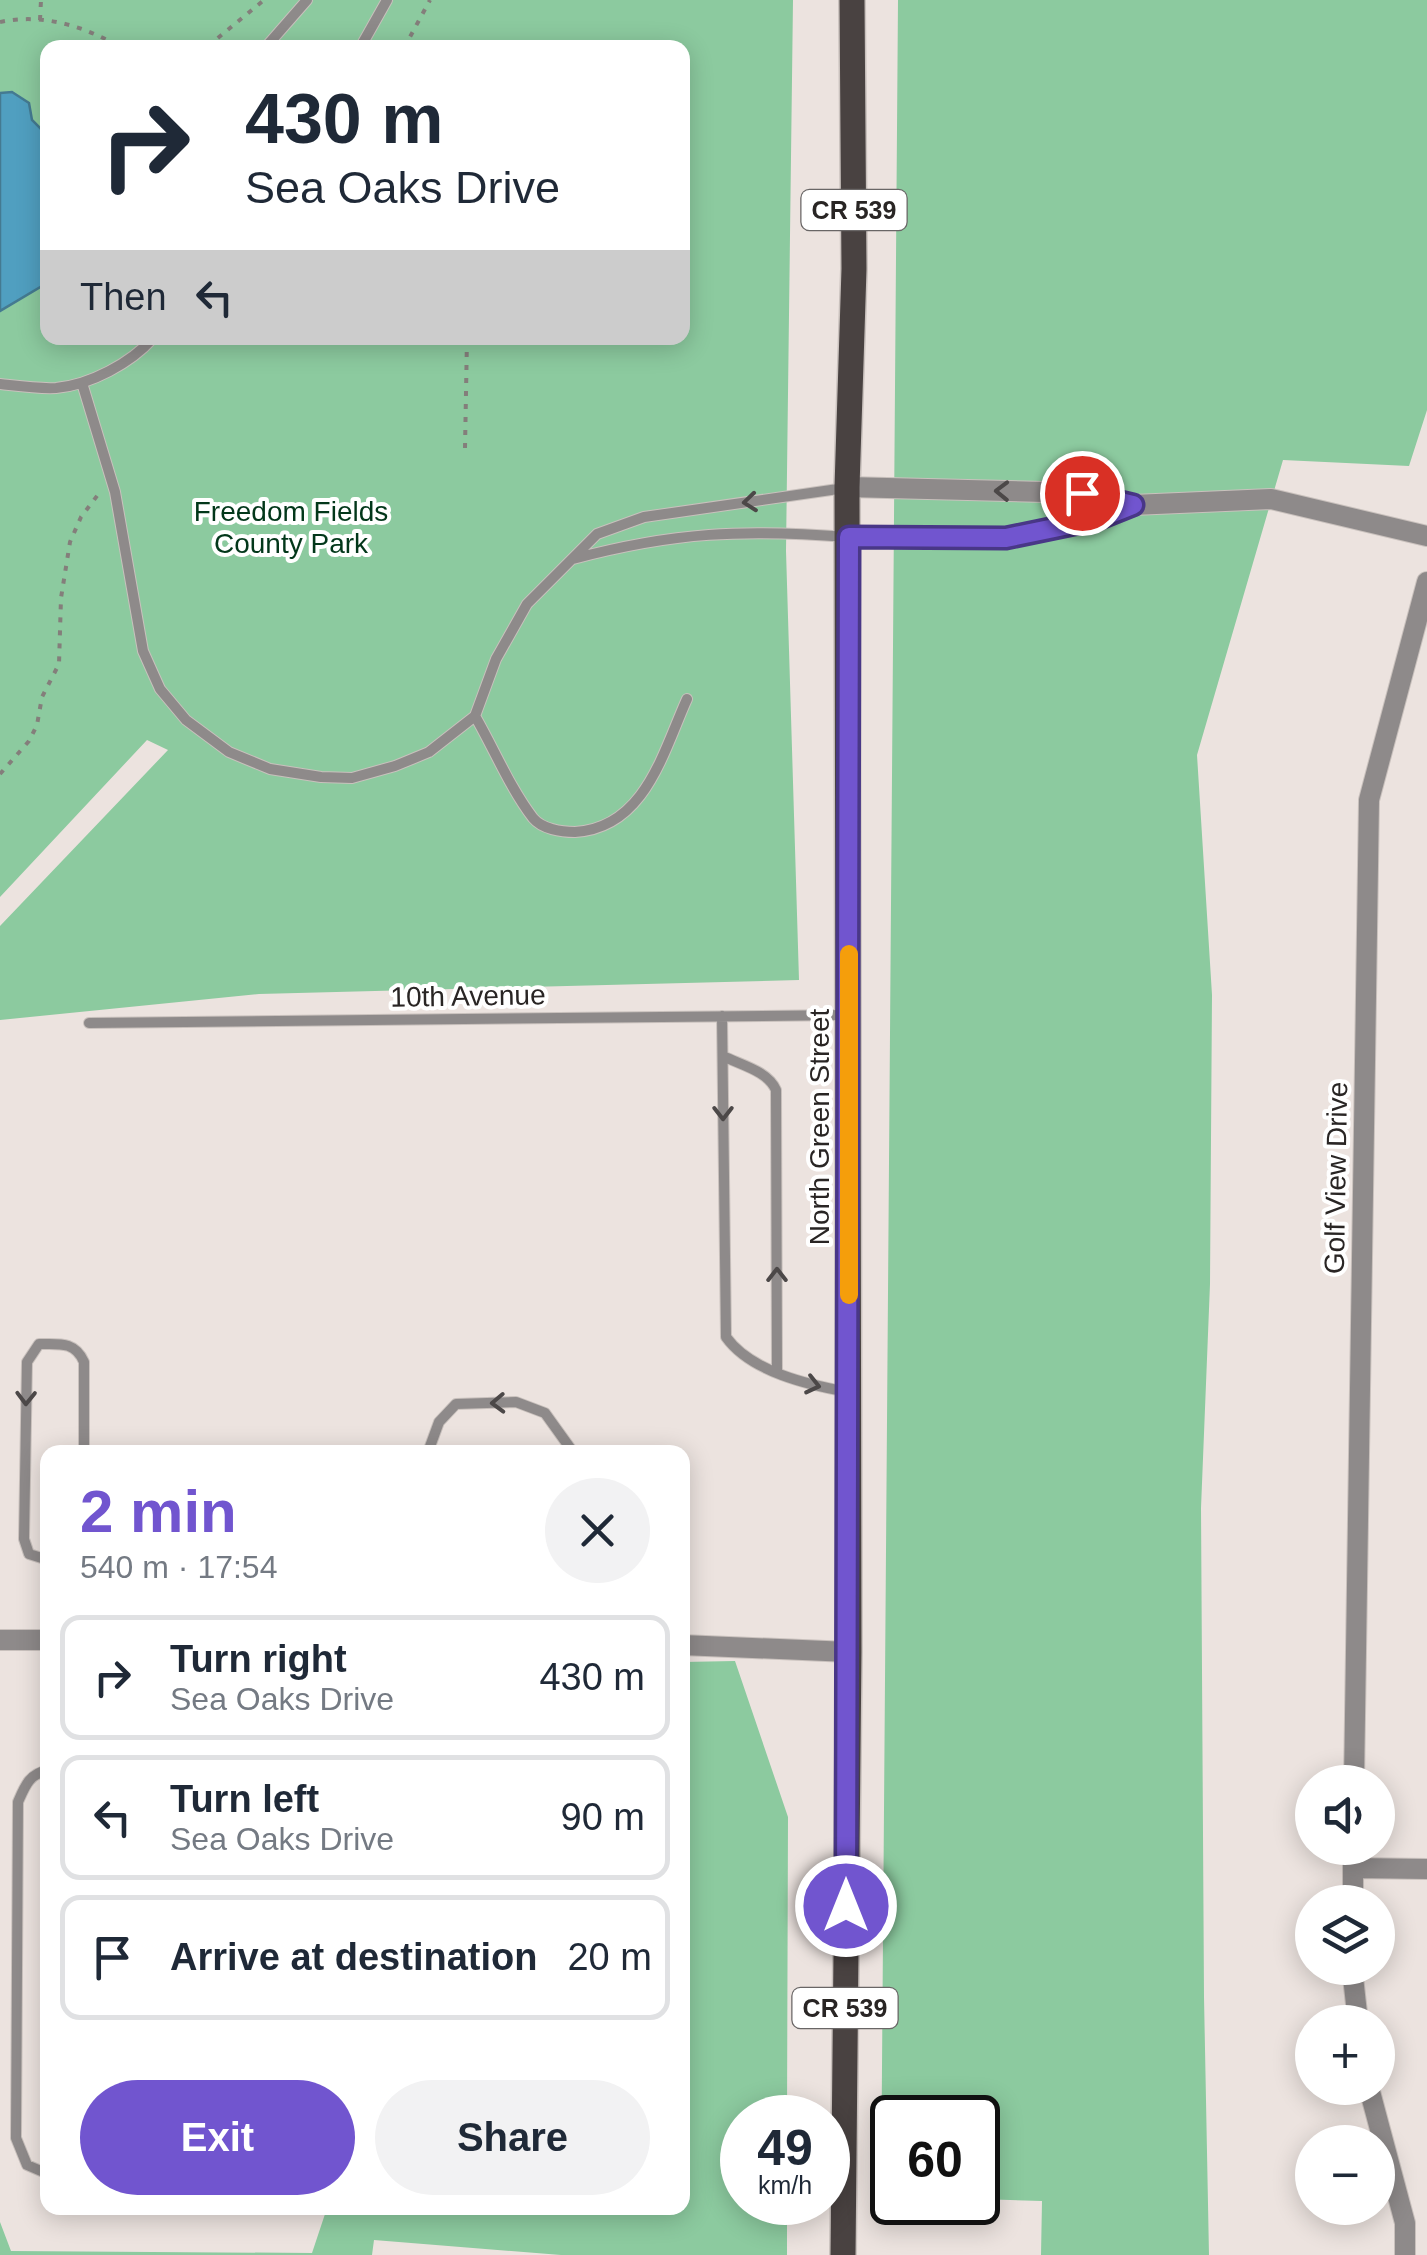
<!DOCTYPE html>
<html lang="en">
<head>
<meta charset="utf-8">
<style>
  :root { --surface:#fff; --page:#f2f2f3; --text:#1f2937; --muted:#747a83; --line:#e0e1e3; --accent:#7155cf }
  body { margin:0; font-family:Helvetica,sans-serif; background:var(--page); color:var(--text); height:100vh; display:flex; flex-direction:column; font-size:38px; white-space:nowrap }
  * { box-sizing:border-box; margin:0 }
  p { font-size:32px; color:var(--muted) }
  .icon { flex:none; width:55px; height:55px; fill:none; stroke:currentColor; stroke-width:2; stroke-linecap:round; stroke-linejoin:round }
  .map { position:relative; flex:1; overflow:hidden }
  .side { position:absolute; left:40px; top:1445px; width:650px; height:770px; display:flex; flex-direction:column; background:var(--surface); border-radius:20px; box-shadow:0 5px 25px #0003 }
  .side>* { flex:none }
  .banner { position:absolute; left:40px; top:40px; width:650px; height:305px; border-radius:20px; box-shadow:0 5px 25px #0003; background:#fff; color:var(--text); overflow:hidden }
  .controls { position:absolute; left:1295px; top:1765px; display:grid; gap:20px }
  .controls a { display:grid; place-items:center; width:100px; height:100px; border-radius:50%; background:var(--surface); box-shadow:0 5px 25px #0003; font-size:50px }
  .speed { position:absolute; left:720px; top:2095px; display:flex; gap:20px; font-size:50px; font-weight:700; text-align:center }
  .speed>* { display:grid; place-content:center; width:130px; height:130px; border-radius:50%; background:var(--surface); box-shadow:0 5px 25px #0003; line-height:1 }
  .speed small { font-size:25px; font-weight:400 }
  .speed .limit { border:5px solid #111; border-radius:15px; background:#fff; color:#111 }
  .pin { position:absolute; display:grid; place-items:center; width:85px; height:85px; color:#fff; margin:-42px; border:5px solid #fff; border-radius:50%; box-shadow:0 2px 10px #0007 }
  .me { position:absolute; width:110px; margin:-55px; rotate:0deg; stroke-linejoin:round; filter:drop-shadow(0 0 8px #0008) }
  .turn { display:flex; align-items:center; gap:35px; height:210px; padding:0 40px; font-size:45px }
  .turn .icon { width:130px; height:130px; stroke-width:2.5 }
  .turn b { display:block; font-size:70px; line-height:85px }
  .then { display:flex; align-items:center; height:95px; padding:0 40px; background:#0003; gap:20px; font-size:38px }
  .round { display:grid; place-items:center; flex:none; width:105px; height:105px; border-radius:52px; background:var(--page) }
  .overview { display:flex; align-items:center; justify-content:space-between; height:170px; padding:0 40px }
  h1 { font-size:60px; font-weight:600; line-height:75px; color:var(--accent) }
  .button { display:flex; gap:20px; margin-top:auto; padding:20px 40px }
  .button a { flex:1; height:115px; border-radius:60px; background:var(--accent); color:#fff; font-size:40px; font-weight:600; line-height:115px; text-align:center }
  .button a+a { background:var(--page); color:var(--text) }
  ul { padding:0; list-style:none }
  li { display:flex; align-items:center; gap:30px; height:125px; margin:0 20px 15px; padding:0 20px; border:5px solid var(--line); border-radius:20px }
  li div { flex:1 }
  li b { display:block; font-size:38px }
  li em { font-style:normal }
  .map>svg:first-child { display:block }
  .green { fill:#8cca9f; fill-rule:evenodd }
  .water { fill:#509fc0; stroke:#447a91; stroke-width:2.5 }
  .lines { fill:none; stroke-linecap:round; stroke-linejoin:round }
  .service-casing { stroke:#c9c1bd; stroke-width:12 }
  .minor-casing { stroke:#c9c1bd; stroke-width:22 }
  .primary-casing { stroke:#c9c1bd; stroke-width:28 }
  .path { stroke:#847e7b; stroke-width:4; stroke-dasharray:5 8; stroke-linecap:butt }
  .service { stroke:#8e8a8a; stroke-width:10 }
  .minor { stroke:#8e8a8a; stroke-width:20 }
  .primary { stroke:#494241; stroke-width:25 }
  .oneway { stroke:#4c4848 }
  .route-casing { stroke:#493787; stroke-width:25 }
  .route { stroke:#7155cf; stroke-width:18 }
  .slow { stroke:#f59e0b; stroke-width:18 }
  .labels { text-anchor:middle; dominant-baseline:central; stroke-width:8; stroke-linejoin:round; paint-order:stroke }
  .shield { fill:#fff; stroke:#696666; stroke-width:2.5 }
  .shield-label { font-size:25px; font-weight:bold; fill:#292524 }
  .park-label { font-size:28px; fill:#02371a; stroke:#fff }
  .street-label { font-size:28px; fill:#292524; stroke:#fff }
</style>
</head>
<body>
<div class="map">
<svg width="1427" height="2255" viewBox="0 0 1427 2255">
  <rect width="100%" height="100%" fill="#ece3df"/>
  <path class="green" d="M0 0H793L786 551 799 980 259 994 0 1020V926L168 750 147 740 0 897ZM48 48H682V338H48Z
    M898 0H1427V410L1409 466 1283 460 1197 755 1212 995 1210 1284 1201 1508 1204 1997 1209 2255H1041L1042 2201 978 2199V2118H892V2197H881Z
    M735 1661 788 1817 787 2117 742 2118V2202L787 2203V2255H561L374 2240 372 2255H0V2222L11 2251 312 2253 327 2208H682L683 1662Z"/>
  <path class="water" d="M12 92 29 103 32 120 47 135V283L0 311V93Z"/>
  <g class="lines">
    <defs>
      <path id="service" d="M265 48 307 0
        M360 48 387 0
        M82 383 115 492 143 651 160 689 186 720 229 752 270 769 321 777 352 778 395 766 429 752 475 716 496 659 527 604 597 534 644 517 845 488
        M0 384C18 386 38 389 56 388 90 385 131 363 153 338
        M573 559C674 532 743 529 848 537
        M475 716C494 749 510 788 533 818 542 829 561 832 575 832 645 828 663 752 687 699
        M722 1016 726 1337C751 1372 809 1385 848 1392
        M89 1023 848 1015
        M723 1056C741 1065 768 1071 776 1090L777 1372
        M428 1452 439 1422 456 1404 516 1402 545 1413 573 1452
        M48 1560 29 1554 24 1539 27 1362 39 1344C59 1344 75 1341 84 1362V1452
        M48 1770C29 1774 25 1786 18 1802L16 2138 27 2165 48 2174"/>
      <path id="minor" d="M847 487 1083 493 1133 505 1271 499 1427 536
        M849 537 1006 538 1098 519 1133 505
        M0 1640H48
        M682 1645 849 1652
        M1354 1782 1369 800 1427 582
        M1353 1868 1427 1869
        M1353 1902V1848
        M1352 1968 1358 2022
        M1369 2088 1405 2223V2255"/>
      <path id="primary" d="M843 2255 849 1652 847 487 854 269 852 0"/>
    </defs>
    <use href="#service" class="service-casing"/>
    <use href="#minor" class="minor-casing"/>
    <use href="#primary" class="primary-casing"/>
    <path class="path" d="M40 20 41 0
      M0 22C43 13 84 26 122 48
      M216 48 213 42 264 0
      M404 48 430 0
      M465 448 467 338
      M0 774 29 741 37 725 42 697 59 664 61 598 70 542 81 517 100 492"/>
    <use href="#service" class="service"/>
    <use href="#minor" class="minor"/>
    <use href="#primary" class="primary"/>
  </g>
  <defs><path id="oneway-chevron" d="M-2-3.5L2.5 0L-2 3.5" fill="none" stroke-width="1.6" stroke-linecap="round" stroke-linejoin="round" transform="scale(2.5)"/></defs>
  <g class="oneway">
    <use href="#oneway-chevron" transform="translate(1002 491) rotate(-179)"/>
    <use href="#oneway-chevron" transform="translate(750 502) rotate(174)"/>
    <use href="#oneway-chevron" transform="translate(723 1113) rotate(90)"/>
    <use href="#oneway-chevron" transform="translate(777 1275) rotate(-90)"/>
    <use href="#oneway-chevron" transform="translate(813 1385) rotate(13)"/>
    <use href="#oneway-chevron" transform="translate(26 1398) rotate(91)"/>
    <use href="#oneway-chevron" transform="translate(498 1403) rotate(178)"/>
  </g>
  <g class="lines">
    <defs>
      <path id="route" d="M846 1906 849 537 1006 538 1098 519 1133 505 1082 493"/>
    </defs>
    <use href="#route" class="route-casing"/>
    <use href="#route" class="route"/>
    <path class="slow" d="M849 1295V954"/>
  </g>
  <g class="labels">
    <g class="shield">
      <rect x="801.5" y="190" width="105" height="40" rx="8"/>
      <rect x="792.5" y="1988" width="105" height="40" rx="8"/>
    </g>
    <g class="shield-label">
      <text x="854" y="210">CR 539</text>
      <text x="845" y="2008">CR 539</text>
    </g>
    <g class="park-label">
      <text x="291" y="511">Freedom Fields<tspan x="291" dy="32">County Park</tspan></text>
    </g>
    <g class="street-label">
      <text transform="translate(468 996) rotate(-1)">10th Avenue</text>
      <text transform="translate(819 1127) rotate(-90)">North Green Street</text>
      <text transform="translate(1336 1178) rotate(-89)">Golf View Drive</text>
    </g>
  </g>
</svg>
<div class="controls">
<a><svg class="icon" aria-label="sound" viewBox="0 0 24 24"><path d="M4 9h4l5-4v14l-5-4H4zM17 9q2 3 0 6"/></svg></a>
<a><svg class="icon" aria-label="layers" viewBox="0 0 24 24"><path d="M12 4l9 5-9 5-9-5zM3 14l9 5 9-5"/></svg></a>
<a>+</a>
<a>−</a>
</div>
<div class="speed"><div>49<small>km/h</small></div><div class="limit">60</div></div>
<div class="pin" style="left:1082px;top:493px;background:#d93025"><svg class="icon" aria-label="arrive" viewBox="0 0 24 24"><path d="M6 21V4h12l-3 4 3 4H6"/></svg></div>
<svg class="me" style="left:846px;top:1906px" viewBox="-20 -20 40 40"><circle r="17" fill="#7155cf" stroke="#fff" stroke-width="3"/><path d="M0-11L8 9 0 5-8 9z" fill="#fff"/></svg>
<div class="banner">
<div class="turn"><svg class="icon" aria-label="right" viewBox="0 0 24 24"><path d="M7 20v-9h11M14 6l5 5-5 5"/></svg><div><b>430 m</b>Sea Oaks Drive</div></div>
<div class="then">Then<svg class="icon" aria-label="left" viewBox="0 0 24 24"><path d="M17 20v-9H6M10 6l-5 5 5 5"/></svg></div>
</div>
<section class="side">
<div class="overview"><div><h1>2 min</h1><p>540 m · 17:54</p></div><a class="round"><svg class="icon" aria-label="close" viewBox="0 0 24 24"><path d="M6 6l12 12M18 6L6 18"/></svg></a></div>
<ul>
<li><svg class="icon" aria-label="right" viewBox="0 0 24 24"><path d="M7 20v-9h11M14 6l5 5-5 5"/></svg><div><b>Turn right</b><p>Sea Oaks Drive</p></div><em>430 m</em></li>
<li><svg class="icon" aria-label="left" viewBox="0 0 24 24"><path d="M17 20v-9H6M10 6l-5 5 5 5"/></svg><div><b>Turn left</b><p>Sea Oaks Drive</p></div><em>90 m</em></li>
<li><svg class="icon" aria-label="arrive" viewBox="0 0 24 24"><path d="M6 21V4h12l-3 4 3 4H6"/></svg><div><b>Arrive at destination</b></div><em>20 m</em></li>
</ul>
<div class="button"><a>Exit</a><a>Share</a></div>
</section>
</div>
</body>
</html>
